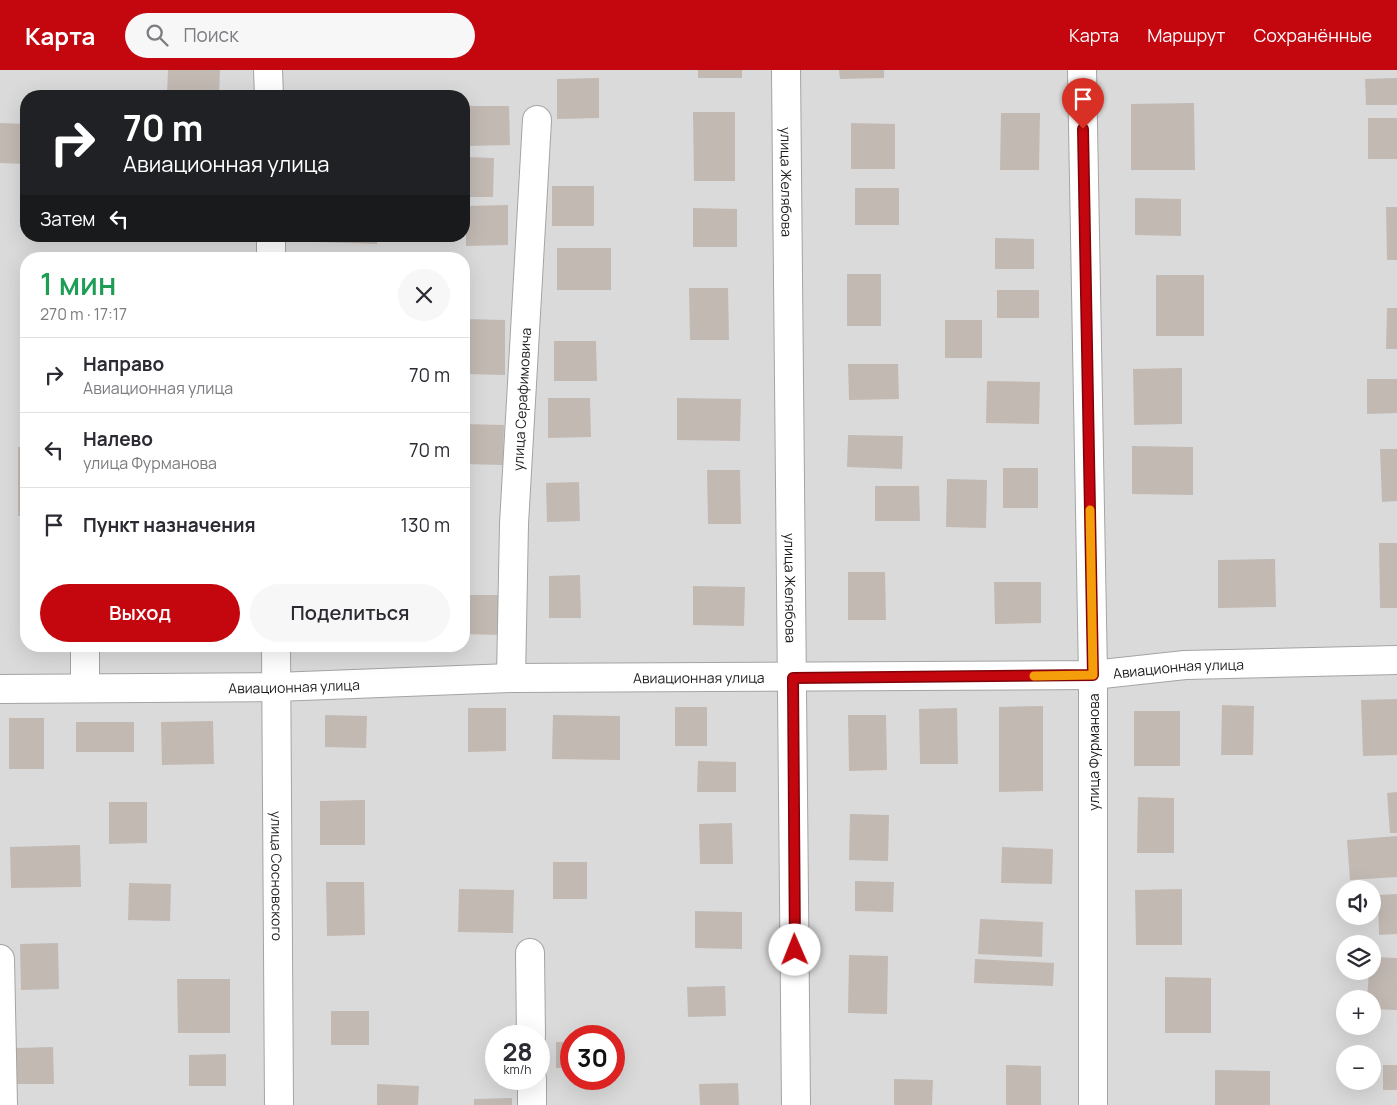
<!DOCTYPE html>
<html lang="ru">
<head>
<meta charset="utf-8">
<style>
  :root { --surface:#fff; --page:#f7f7f7; --text:#2b2b33; --muted:#7c7c81; --line:#e1e1e2; --accent:#c4060e }
  body { margin:0; font-family:Manrope,sans-serif; background:var(--page); color:var(--text); height:100vh; display:flex; flex-direction:column; font-size:19px; white-space:nowrap }
  * { box-sizing:border-box; margin:0 }
  p { font-size:16px; color:var(--muted) }
  .icon { flex:none; width:28px; height:28px; fill:none; stroke:currentColor; stroke-width:2; stroke-linecap:round; stroke-linejoin:round }
  .map { position:relative; flex:1; overflow:hidden }
  .drawer { position:absolute; left:20px; top:182px; width:450px; height:400px; display:flex; flex-direction:column; background:var(--surface); border-radius:20px; box-shadow:0 5px 20px #0002 }
  .drawer>* { flex:none }
  .guide { position:absolute; left:20px; top:20px; width:450px; height:152px; border-radius:20px; box-shadow:0 5px 20px #0002; background:#202124; color:#fff; overflow:hidden }
  .tools { position:absolute; left:1336px; top:810px; display:grid; gap:10px }
  .tools a { display:grid; place-items:center; width:45px; height:45px; border-radius:50%; background:var(--surface); box-shadow:0 5px 20px #0002; font-size:25px }
  .speed { position:absolute; left:485px; top:955px; display:flex; gap:10px; font-size:25px; font-weight:700; text-align:center }
  .speed>* { display:grid; place-content:center; width:65px; height:65px; border-radius:50%; background:var(--surface); box-shadow:0 5px 20px #0002; line-height:1 }
  .speed small { font-size:12px; font-weight:400 }
  .speed .limit { border:8px solid #d22; background:#fff; color:#111 }
  .pin { position:absolute; display:grid; place-items:center; width:42px; height:42px; color:#fff; margin:-51px -21px; border-radius:50% 50% 50% 0; rotate:-45deg; box-shadow:0 0 5px #0007 }
  .pin .icon { rotate:45deg }
  .me { position:absolute; width:55px; margin:-28px; rotate:359deg; stroke-linejoin:round; filter:drop-shadow(0 0 4px #0008) }
  .turn { display:flex; align-items:center; gap:18px; height:105px; padding:0 20px; font-size:22px }
  .turn .icon { width:65px; height:65px; stroke-width:2.5 }
  .turn b { display:block; font-size:35px; line-height:42px }
  .then { display:flex; align-items:center; height:48px; padding:0 20px; background:#0003; gap:10px; font-size:19px }
  .round { display:grid; place-items:center; flex:none; width:52px; height:52px; border-radius:26px; background:var(--page) }
  .headline { display:flex; align-items:center; justify-content:space-between; height:85px; padding:0 20px }
  h1 { font-size:30px; font-weight:600; line-height:38px; color:#1e9e55 }
  .button { display:flex; gap:10px; margin-top:auto; padding:10px 20px }
  .button a { flex:1; height:58px; border-radius:30px; background:var(--accent); color:#fff; font-size:20px; font-weight:600; line-height:58px; text-align:center }
  .button a+a { background:var(--page); color:var(--text) }
  ul { padding:0; list-style:none }
  li { display:flex; align-items:center; gap:15px; height:75px; padding:0 20px; border-top:1px solid var(--line) }
  li div { flex:1 }
  li b { display:block; font-size:19px }
  li em { font-style:normal }
  header { display:flex; align-items:center; gap:30px; box-sizing:border-box; height:70px; padding:0 25px; background:var(--accent); color:#fff }
  header strong { font-size:24px }
  nav { display:flex; gap:28px; margin-inline-start:auto; font-size:18px }
  .search { width:350px; height:45px; background:var(--page); display:flex; align-items:center; gap:12px; box-sizing:border-box; padding:0 18px; border-radius:28px; color:var(--muted); font-size:19px }
  .map>svg:first-child { display:block }
  .residential { fill:#dbdada; fill-rule:evenodd }
  .building { fill:#c2b9b3 }
  .lines { fill:none; stroke-linecap:round; stroke-linejoin:round }
  .minor-casing { stroke:#a4a4a4; stroke-width:30 }
  .minor { stroke:#fff; stroke-width:28 }
  .route-casing { stroke:#7f0409; stroke-width:12 }
  .route { stroke:#c4060e; stroke-width:9 }
  .slow { stroke:#f59e0b; stroke-width:9 }
  .labels { text-anchor:middle; dominant-baseline:central; stroke-width:4.5; stroke-linejoin:round; paint-order:stroke }
  .street-label { font-size:14px; fill:#1d1d1d; stroke:#fff }
</style>
</head>
<body>
<header>
<strong>Карта</strong>
<div class="search"><svg class="icon" aria-label="search" viewBox="0 0 24 24"><circle cx="10" cy="10" r="6"/><path d="M15 15l6 6"/></svg>Поиск</div>
<nav><a>Карта</a><a>Маршрут</a><a>Сохранённые</a></nav>
</header>
<div class="map">
<svg width="1397" height="1035" viewBox="0 0 1397 1035">
  <rect width="100%" height="100%" fill="#eeeae3"/>
  <path class="residential" d="M0 0H1397V1035H0ZM26 26H464V166H26ZM26 189H464V576H26ZM1345 819H1372V846H1345ZM1345 874H1372V901H1345ZM1345 929H1372V956H1345ZM496 966H539V1009H496ZM571 966H614V1009H571ZM1345 984H1372V1011H1345Z"/>
  <path class="building" d="M168 0H220L219 26H167Z
    M698 0H742V8H698Z
    M839 0H884V8L840 9Z
    M599 8V48L557 49V9Z
    M1397 8V35H1366L1365 9Z
    M1194 33 1195 100H1131V34Z
    M467 36H509L510 75 467 76Z
    M693 42H735V111H694Z
    M1001 43H1040L1039 100H1000Z
    M1368 48H1397V89H1368Z
    M0 53 26 54V94L0 93Z
    M851 53 895 54V99H851Z
    M466 87 494 88 493 127H466Z
    M552 116H594V156H552Z
    M855 118H899V155H855Z
    M1135 128 1181 129V166L1135 165Z
    M508 135V175L466 176V136Z
    M1386 137H1397V190H1387Z
    M693 138 737 139V177H693Z
    M316 166H377V174L316 172Z
    M995 168 1034 169V199H995Z
    M557 178H611V220H557Z
    M847 204H881V256H847Z
    M1156 205H1204V266H1156Z
    M689 218H728L729 270H690Z
    M997 220H1039V248H997Z
    M1387 238H1397V279H1386Z
    M464 249 505 250V305L464 304Z
    M945 250H982V288H945Z
    M554 271H596L597 311H554Z
    M848 294H898L899 329 849 330Z
    M1182 298V354L1134 355 1133 299Z
    M1367 309H1397V343L1367 344Z
    M987 311 1040 312 1039 354 986 353Z
    M548 328H590L591 367 548 368Z
    M677 328 741 329 740 371 677 370Z
    M464 354 504 355 503 395 464 394Z
    M848 365 903 366 902 399 847 397Z
    M1132 376 1193 377V425L1132 424Z
    M18 377H26V446H18Z
    M1380 379H1397V431L1382 432Z
    M1003 398H1038V438H1003Z
    M707 400H740L741 454H708Z
    M947 409 987 410 986 458 946 457Z
    M579 412 580 451 547 452 546 413Z
    M875 416H919L920 451H875Z
    M1379 473H1397V538H1380Z
    M1275 489 1276 537 1218 538V490Z
    M848 502H885L886 550H848Z
    M580 505 581 548H549V506Z
    M994 512H1041V553L995 554Z
    M693 516 745 517 744 556 693 555Z
    M464 525H500V565L464 564Z
    M1397 629V685L1363 686 1361 630Z
    M1222 635 1254 636 1253 685H1221Z
    M1043 636V721L999 722V637Z
    M675 637H707V676H675Z
    M468 638H506V681L468 682Z
    M957 638 958 694H920L919 639Z
    M1134 641H1180V696H1134Z
    M325 645 367 646 366 678 325 677Z
    M553 645 620 646V690L552 689Z
    M848 645H886L887 700 849 701Z
    M9 648H44V699H9Z
    M213 651 214 694 162 695 161 652Z
    M76 652H134V682H76Z
    M698 691 736 692V722H697Z
    M1397 722V763H1390L1387 723Z
    M1138 727 1174 728V783H1137Z
    M365 730V775H320V731Z
    M109 732H147V773L109 774Z
    M850 744 889 745 888 791 849 790Z
    M732 753 733 794H700L699 754Z
    M1397 766V807L1350 810 1347 770Z
    M80 775 81 817 11 818 10 777Z
    M1002 777 1053 779 1052 814 1001 813Z
    M553 792H587V829H553Z
    M855 811 894 812 893 842 855 841Z
    M326 812H364L365 865 327 866Z
    M129 813 171 814 170 851 128 850Z
    M459 819 514 820 513 863 458 862Z
    M1182 819V875H1136L1135 820Z
    M1397 824V864L1379 865 1378 825Z
    M695 841 742 842V879L695 878Z
    M980 849 1043 852 1042 887 978 884Z
    M58 873 59 919 21 920 20 874Z
    M849 885 888 886 887 944 848 943Z
    M1372 887 1397 888V940L1372 939V929H1367L1369 901H1372Z
    M975 889 1054 893 1053 916 974 913Z
    M1165 907 1211 908V963H1165Z
    M177 909H230V963H178Z
    M725 916 726 946 688 947 687 917Z
    M331 941H369V975H331Z
    M556 972H571V998H556Z
    M53 977 54 1014H16L15 978Z
    M226 984V1016H189V985Z
    M1006 995 1041 996V1035H1006Z
    M1383 995H1397V1020H1383Z
    M1215 1000 1270 1001V1035H1215Z
    M894 1009 933 1010 932 1035H894Z
    M738 1013 739 1035H700L699 1014Z
    M377 1014 419 1016 418 1035H377Z
    M512 1028V1035H474V1029Z"/>
  <g class="lines">
    <defs>
      <g id="minor">
        <path d="M268 0 269 26"/>
        <path id="s1" d="M786 0 796 1035"/>
        <path d="M1082 0 1093 605V1035"/>
        <path d="M271 166V189"/>
        <path d="M85 576V618"/>
        <path id="s2" d="M276 576 279 1035"/>
        <path id="s3" d="M511 608 514 454 537 50"/>
        <path id="s4" d="M0 619 276 617 511 608 1093 605 1185 595 1397 590"/>
        <path d="M530 883 531 966"/>
        <path d="M0 889 3 1035"/>
        <path d="M532 1009V1035"/>
      </g>
    </defs>
    <use href="#minor" class="minor-casing"/>
    <use href="#minor" class="minor"/>
  </g>
  <g class="lines">
    <defs>
      <path id="route" d="M795 880 793 608 1093 605 1083 59"/>
    </defs>
    <use href="#route" class="route-casing"/>
    <use href="#route" class="route"/>
    <path class="slow" d="M1034 606 1093 605 1090 440"/>
  </g>
  <g class="labels">
    <g class="street-label">
      <text stroke="none"><textPath href="#s1" startOffset="112">улица Желябова</textPath></text>
      <text stroke="none"><textPath href="#s3" startOffset="279">улица Серафимовича</textPath></text>
      <text stroke="none"><textPath href="#s1" startOffset="518">улица Желябова</textPath></text>
      <text stroke="none"><textPath href="#s4" startOffset="1179">Авиационная улица</textPath></text>
      <text stroke="none"><textPath href="#s4" startOffset="699">Авиационная улица</textPath></text>
      <text stroke="none"><textPath href="#s4" startOffset="294">Авиационная улица</textPath></text>
      <text transform="translate(1093 682) rotate(-90)">улица Фурманова</text>
      <text stroke="none"><textPath href="#s2" startOffset="230">улица Сосновского</textPath></text>
    </g>
  </g>
</svg>
<div class="tools">
<a><svg class="icon" aria-label="sound" viewBox="0 0 24 24"><path d="M4 9h4l5-4v14l-5-4H4zM17 9q2 3 0 6"/></svg></a>
<a><svg class="icon" aria-label="layers" viewBox="0 0 24 24"><path d="M12 4l9 5-9 5-9-5zM3 14l9 5 9-5"/></svg></a>
<a>+</a>
<a>−</a>
</div>
<div class="speed"><div>28<small>km/h</small></div><div class="limit">30</div></div>
<div class="pin" style="left:1083px;top:59px;background:#d93025"><svg class="icon" aria-label="arrive" viewBox="0 0 24 24"><path d="M6 21V4h12l-3 4 3 4H6"/></svg></div>
<svg class="me" style="left:795px;top:880px" viewBox="-20 -20 40 40"><circle r="19" fill="#fff"/><path d="M0-13L10 11 0 6-10 11z" fill="#c4060e"/></svg>
<div class="guide">
<div class="turn"><svg class="icon" aria-label="right" viewBox="0 0 24 24"><path d="M7 20v-9h11M14 6l5 5-5 5"/></svg><div><b>70 m</b>Авиационная улица</div></div>
<div class="then">Затем<svg class="icon" aria-label="left" viewBox="0 0 24 24"><path d="M17 20v-9H6M10 6l-5 5 5 5"/></svg></div>
</div>
<section class="drawer">
<div class="headline"><div><h1>1 мин</h1><p>270 m · 17:17</p></div><a class="round"><svg class="icon" aria-label="close" viewBox="0 0 24 24"><path d="M6 6l12 12M18 6L6 18"/></svg></a></div>
<ul>
<li><svg class="icon" aria-label="right" viewBox="0 0 24 24"><path d="M7 20v-9h11M14 6l5 5-5 5"/></svg><div><b>Направо</b><p>Авиационная улица</p></div><em>70 m</em></li>
<li><svg class="icon" aria-label="left" viewBox="0 0 24 24"><path d="M17 20v-9H6M10 6l-5 5 5 5"/></svg><div><b>Налево</b><p>улица Фурманова</p></div><em>70 m</em></li>
<li><svg class="icon" aria-label="arrive" viewBox="0 0 24 24"><path d="M6 21V4h12l-3 4 3 4H6"/></svg><div><b>Пункт назначения</b></div><em>130 m</em></li>
</ul>
<div class="button"><a>Выход</a><a>Поделиться</a></div>
</section>
</div>
</body>
</html>
